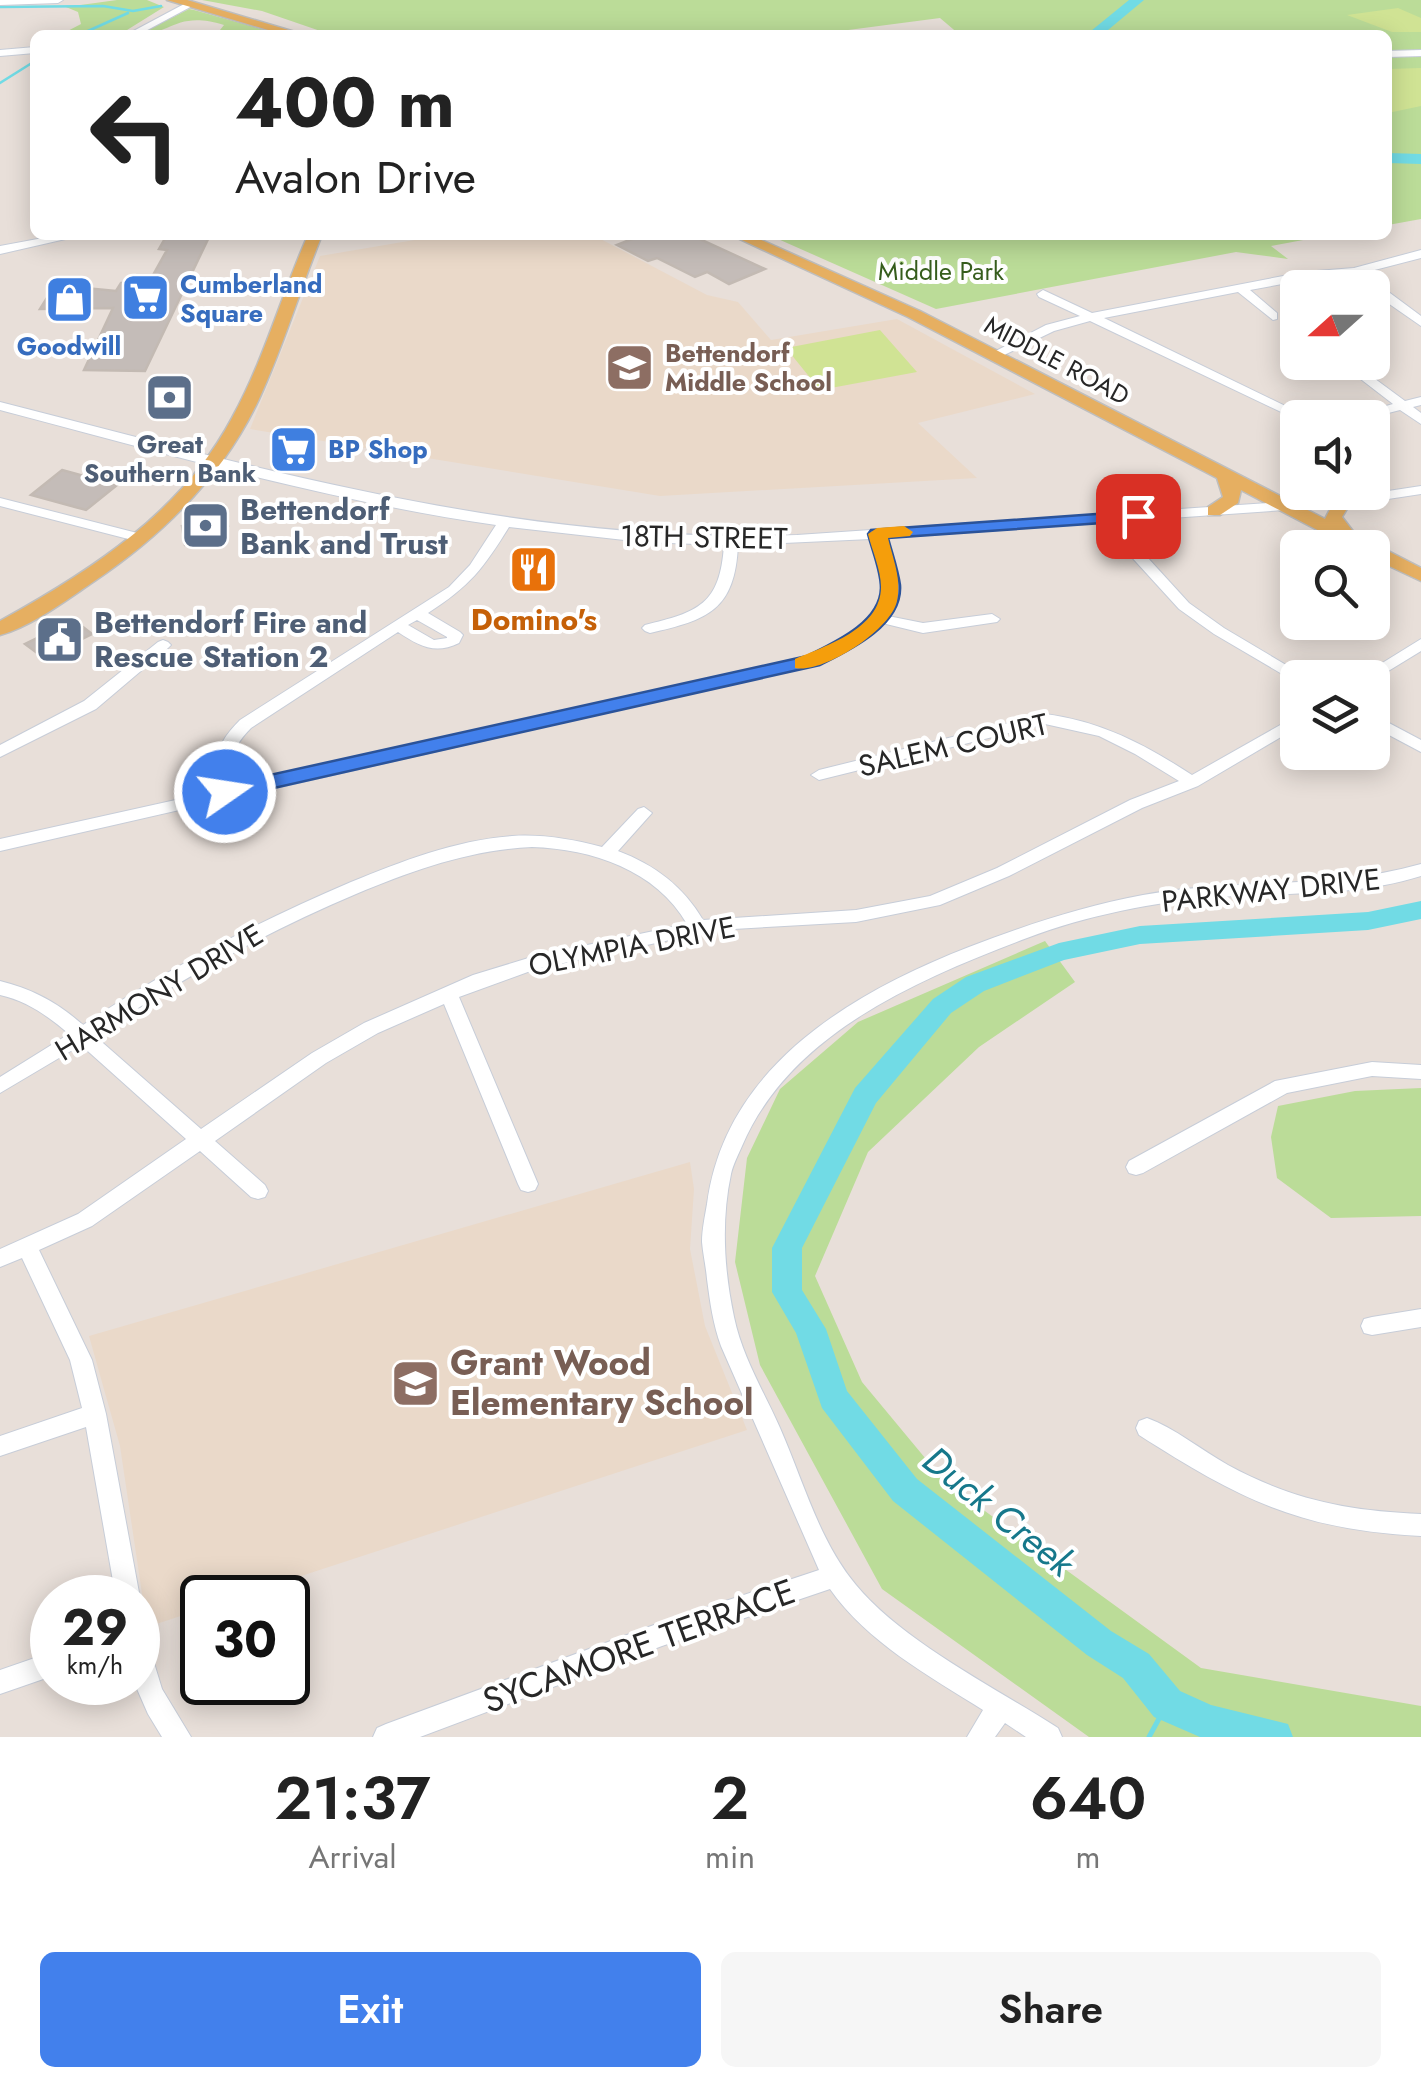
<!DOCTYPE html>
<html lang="en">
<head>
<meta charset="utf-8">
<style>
  :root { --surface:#fff; --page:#f6f6f6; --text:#222; --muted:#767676; --accent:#4280ec }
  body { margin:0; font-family:Jost,sans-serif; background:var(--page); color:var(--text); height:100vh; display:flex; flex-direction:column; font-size:38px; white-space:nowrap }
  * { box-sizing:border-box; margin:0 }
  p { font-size:32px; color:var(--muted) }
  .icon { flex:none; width:55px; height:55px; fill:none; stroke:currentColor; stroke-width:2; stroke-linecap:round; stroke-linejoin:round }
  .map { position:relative; height:1737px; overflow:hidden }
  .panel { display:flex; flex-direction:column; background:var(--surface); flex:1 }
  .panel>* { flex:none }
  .guide { position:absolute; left:30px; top:30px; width:1362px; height:210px; border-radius:15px; box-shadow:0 5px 25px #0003; background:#fff; color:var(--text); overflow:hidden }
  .needle { width:65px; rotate:249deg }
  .controls { position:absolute; left:1280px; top:270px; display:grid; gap:20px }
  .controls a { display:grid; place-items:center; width:110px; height:110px; border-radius:15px; background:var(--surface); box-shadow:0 5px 25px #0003; font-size:50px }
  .speed { position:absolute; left:30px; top:1575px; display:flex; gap:20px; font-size:50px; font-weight:700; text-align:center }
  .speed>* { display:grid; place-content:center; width:130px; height:130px; border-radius:50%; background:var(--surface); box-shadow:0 5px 25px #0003; line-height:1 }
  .speed small { font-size:25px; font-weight:400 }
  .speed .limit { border:5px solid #111; border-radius:15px; background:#fff; color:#111 }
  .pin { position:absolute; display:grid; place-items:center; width:85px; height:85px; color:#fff; margin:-42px; border-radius:20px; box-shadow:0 5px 15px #0006 }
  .me { position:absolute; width:110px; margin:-55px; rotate:77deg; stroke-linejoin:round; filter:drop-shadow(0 0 8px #0008) }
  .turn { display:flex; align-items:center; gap:35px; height:210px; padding:0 40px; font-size:45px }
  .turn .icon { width:130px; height:130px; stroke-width:2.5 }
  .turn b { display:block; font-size:70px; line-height:85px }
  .eta { display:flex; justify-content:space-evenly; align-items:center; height:170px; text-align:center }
  .eta b { font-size:60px; font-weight:600; line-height:70px }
  .primary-button { display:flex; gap:20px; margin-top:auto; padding:20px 40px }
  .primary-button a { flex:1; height:115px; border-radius:15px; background:var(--accent); color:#fff; font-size:40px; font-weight:600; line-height:115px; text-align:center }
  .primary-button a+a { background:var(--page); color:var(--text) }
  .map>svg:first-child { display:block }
  .education { fill:#ead9c9 }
  .green { fill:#bbdc98 }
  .pitch { fill:#d0e394 }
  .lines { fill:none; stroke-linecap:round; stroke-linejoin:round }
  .stream-far1 { stroke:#71dbe5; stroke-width:2.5 }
  .stream { stroke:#71dbe5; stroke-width:5 }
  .river { fill:#71dbe5; fill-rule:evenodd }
  .building { fill:#c4bcb8; stroke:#c3bab3; stroke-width:2.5 }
  .minor-casing { stroke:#c7cdd8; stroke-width:2 }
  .major-casing { stroke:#bebebe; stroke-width:3 }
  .minor { fill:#fff; fill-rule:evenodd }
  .major { fill:#e6af61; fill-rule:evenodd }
  .route { fill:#4280ec; stroke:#2b5399; stroke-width:2.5 }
  .slow { fill:#f59e0b }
  .labels { text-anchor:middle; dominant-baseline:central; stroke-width:8; stroke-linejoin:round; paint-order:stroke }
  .far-park-label { font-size:25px; fill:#365d1d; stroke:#fff }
  .far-shop-label { font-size:25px; font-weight:bold; fill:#366cbe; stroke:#fff; text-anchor:start }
  .far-education-label { font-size:25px; font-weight:bold; fill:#785e54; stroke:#fff; text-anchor:start }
  .far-street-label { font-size:25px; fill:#272727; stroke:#fff }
  .far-service-label { font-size:25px; font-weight:bold; fill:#4e5e75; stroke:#fff }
  .service-label { font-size:30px; font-weight:bold; fill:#4e5e75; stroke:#fff; text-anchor:start }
  .street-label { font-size:30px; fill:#272727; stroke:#fff }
  .food-label { font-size:30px; font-weight:bold; fill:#c56008; stroke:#fff }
  .near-education-label { font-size:35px; font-weight:bold; fill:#785e54; stroke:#fff; text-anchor:start }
  .near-street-label { font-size:35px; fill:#272727; stroke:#fff }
  .near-water-label { font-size:38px; font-style:italic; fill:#16788b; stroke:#fff }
</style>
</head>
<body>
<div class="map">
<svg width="1421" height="1737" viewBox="0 0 1421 1737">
  <rect width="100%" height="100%" fill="#e8dfd9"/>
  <path class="education" d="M444 235H593L707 295 738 302 771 340 897 319 1035 394 918 423 977 478 660 496 250 429 320 256Z
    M690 1162 694 1189 690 1249 705 1326 747 1430 237 1597 202 1598V1609L147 1627 120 1446 89 1336Z"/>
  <path class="green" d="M117 0H147L164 7 119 35H60L81 24 78 12 66 7Z
    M202 0H1421V219L1388 225V35H960L940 18 810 35H332L262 11Z
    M189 9 194 10 282 35H216L224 25C176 10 171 35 137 35Z
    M769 235H1330L1271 246 1288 259 1236 252 936 309Z
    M1045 941 1075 982 979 1047 868 1152 815 1276 862 1382 945 1482 1201 1668 1421 1706V1737H1089L882 1589 760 1365 735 1262 747 1158 780 1089 858 1022Z
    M1421 1088V1216L1331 1218 1277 1178 1271 1137 1278 1106 1355 1091Z"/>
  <path class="pitch" d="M1398 8 1421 18V32H1392L1347 15Z
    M1421 68V106L1388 113V69Z
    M880 330 917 372 820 390 786 348Z"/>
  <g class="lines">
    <path class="stream-far1" d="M0 7 103 6 133 11 161 6
      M79 35 128 13
      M0 83 35 61"/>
    <path class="stream" d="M1149 1737 1167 1704"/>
    <path class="river" d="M1129 0H1144L1102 35H1086Z
      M1388 153 1421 154V164L1388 163Z
      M1421 901V919L1368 930 1140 944 1064 960 984 991 951 1013 876 1103 802 1248V1290L826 1329 847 1391 917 1479 1111 1631 1149 1654 1180 1691 1211 1705 1288 1724 1293 1737H1200L1154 1717 1123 1678 1087 1655 893 1501 822 1408 796 1333 772 1292V1248L855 1088 933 999 966 977 1059 943 1140 926 1368 912Z"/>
  </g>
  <path class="building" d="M167 235H210L145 371 84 370 113 308 40 309 55 285 116 291 121 283 134 282 137 275H153L167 250 159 249Z
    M642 235H691L765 269 729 284 707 272 695 277 657 258 648 261 617 245Z
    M62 470 117 485 86 510 31 495Z
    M225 506 228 526 218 528 220 542 185 545 182 526 204 523 205 509Z
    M74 620 92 634 44 658 25 644Z"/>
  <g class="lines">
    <defs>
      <path id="minor" d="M0 0H63L58 3 0 5Z
        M186 3 194 5 138 35H126Z
        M35 47V53L0 56V50Z
        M1421 50V56L1388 57V51Z
        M59 235H83L0 254V246Z
        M1421 250V258L1363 273 1421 316V326L1372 292V288H1367L1351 276 1304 280 1250 290 1277 313V319L1273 320 1238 292 1104 318 1310 418H1298V420L1090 321 1054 331 998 358 988 355 1046 325 1080 316 1039 297 1037 294 1043 290 1092 313 1304 272 1354 268Z
        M1363 370 1405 401 1421 397V405L1413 407 1421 413V424L1400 410 1369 418H1344L1393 404 1358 377V371Z
        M0 402C263 469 523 545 797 535L1342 498 1421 486V494L1342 506 885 538C894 566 903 588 888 616L923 623 992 614 1000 619 997 622 923 633 882 623 856 645 819 664 0 851V839L216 791C211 760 218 742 240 720L449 587 470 565 496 525C328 501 164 453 0 410ZM509 527 642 542 724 545C720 605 698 612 645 625L642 628 645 631 650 633C708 620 735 610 738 545L871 539C894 616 876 625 808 657L232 787C228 761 233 746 251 728L398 632C419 646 435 655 459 643L463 635 460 632 428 613C470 586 483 569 509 527ZM417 620 447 637V638L434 640 408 625Z
        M0 498 145 535 147 538 140 542 0 506Z
        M1132 545 1137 546 1189 603 1224 628 1308 678H1298V682L1294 681 1214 634 1179 609 1127 552V546Z
        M1421 639V651L1372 681V678H1358Z
        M163 640 168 642 171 645 168 648 96 709 0 757V745L84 701 158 642Z
        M1045 714C1101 721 1146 745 1192 775L1298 715V727L1198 786 1142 808 1009 876 940 905 856 922 716 930 536 969 459 997 538 1184 535 1190 528 1192 521 1190 518 1184 444 1004 378 1033 326 1063 215 1141 265 1185 268 1191 265 1197 258 1199 251 1197 200 1151 92 1226 39 1250 92 1360 106 1414 140 1598 138 1604V1598H116L86 1427 0 1456V1436L82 1408 70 1360 22 1258 0 1267V1249L78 1214 186 1139 81 1045 0 1093V1077L69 1034C48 1016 27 1001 0 995V981C33 989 58 1003 83 1025 173 966 253 924 351 882 402 861 456 840 512 836 542 834 572 839 602 847L638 809 644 807 652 813 618 851C655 865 683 886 703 920L856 910 930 896 997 868 1130 800 1179 781 1135 754 1099 736 1045 724 819 780 811 775 819 770ZM532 847C592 849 656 870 687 924L535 956 473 975 364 1023 312 1053 201 1129 95 1036C179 980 264 933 356 894 414 870 469 850 532 847Z
        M1372 714 1421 740V752L1372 726Z
        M1421 864V876C1354 897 1287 892 1219 897 1154 902 1088 915 1027 938 919 979 790 1033 742 1146 738 1155 733 1165 731 1174 721 1221 724 1270 734 1317 742 1356 764 1392 780 1428 803 1480 819 1541 856 1585 903 1642 996 1688 1058 1728L1062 1737H1026L1005 1723 995 1737H967L983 1710C929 1676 867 1642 830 1589L662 1646 420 1737H373L377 1728 386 1724 662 1622 819 1570 721 1346C713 1324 710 1302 707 1279 706 1267 703 1254 702 1242 702 1229 705 1216 707 1204 725 1067 851 993 969 947 1026 925 1083 906 1143 895 1235 878 1330 890 1421 864Z
        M1372 1062 1421 1065V1079L1372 1076 1287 1093 1143 1173 1136 1175 1129 1173 1126 1167 1129 1161 1275 1081Z
        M1421 1309V1327L1372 1335 1364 1333 1361 1326 1364 1319 1372 1317Z
        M1147 1418C1175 1428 1201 1450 1228 1465 1292 1500 1348 1511 1421 1514V1536C1300 1530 1239 1499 1139 1435L1136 1428 1139 1421Z
        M138 1636 147 1640 162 1689 191 1737H162L148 1714 134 1682H138Z
        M52 1652V1676L0 1694V1670Z"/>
      <path id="major" d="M167 0H187L305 35H285Z
        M308 235H322C300 289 284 345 259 399 223 476 163 535 93 582 65 601 32 626 0 635V621C91 571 182 512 232 418 264 360 281 296 308 235Z
        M731 235H750L920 311 1325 519 1336 498H1348L1351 502 1342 517 1355 534 1421 568V581L1372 558V548H1352L1241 490 1238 503 1220 515H1208V507L1223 497 1217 478 908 317Z"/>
    </defs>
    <use href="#minor" class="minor-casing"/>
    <use href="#major" class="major-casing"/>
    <use href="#minor" class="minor"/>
    <use href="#major" class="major"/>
  </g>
  <path class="route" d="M1138 511 1145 513V520L888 538C892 553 898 570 900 585 903 625 850 650 820 665L225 799 214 792 225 785 807 656C833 643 880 623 881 588 881 571 872 550 868 534L871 530Z"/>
  <path class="slow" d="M904 526 913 532 910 536 888 538C893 559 902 580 897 601 891 630 823 674 795 668V659C825 646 881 629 881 587 881 570 872 550 868 534L877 528Z"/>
  <defs>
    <symbol id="supermarket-square" viewBox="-11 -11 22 22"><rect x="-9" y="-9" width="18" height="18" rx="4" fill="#3f7fe0" stroke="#fff"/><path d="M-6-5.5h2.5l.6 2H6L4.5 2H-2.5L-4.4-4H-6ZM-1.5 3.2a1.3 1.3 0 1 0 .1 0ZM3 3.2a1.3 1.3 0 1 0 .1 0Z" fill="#fff"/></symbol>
    <symbol id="shop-square" viewBox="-11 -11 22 22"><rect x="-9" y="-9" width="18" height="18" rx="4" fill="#3f7fe0" stroke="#fff"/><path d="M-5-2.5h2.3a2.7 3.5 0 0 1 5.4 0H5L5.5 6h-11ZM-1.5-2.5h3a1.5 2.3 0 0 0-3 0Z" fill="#fff"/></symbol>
    <symbol id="school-square" viewBox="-11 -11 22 22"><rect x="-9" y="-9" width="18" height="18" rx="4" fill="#8d6e63" stroke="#fff"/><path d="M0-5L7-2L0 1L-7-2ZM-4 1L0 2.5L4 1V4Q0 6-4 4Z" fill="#fff"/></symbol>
    <symbol id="bank-square" viewBox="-11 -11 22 22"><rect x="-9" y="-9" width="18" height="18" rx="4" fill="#5c6f8a" stroke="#fff"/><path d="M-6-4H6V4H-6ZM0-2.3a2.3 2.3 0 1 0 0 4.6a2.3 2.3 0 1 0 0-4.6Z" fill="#fff"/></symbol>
    <symbol id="restaurant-square" viewBox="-11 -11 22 22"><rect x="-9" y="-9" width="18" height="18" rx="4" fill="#e8710a" stroke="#fff"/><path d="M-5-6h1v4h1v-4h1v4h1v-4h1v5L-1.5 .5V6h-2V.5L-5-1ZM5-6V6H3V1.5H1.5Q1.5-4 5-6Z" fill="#fff"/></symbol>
    <symbol id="civic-square" viewBox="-11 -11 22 22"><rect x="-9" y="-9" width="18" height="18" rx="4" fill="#5c6f8a" stroke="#fff"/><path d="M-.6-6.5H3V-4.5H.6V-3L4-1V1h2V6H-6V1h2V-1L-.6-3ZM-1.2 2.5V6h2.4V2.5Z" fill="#fff"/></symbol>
  </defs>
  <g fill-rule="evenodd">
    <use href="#supermarket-square" x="118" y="270" width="55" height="55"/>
    <use href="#shop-square" x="42" y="272" width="55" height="55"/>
    <use href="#school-square" x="602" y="340" width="55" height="55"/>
    <use href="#bank-square" x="142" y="370" width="55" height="55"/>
    <use href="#supermarket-square" x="266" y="422" width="55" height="55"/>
    <use href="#bank-square" x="178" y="498" width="55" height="55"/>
    <use href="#restaurant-square" x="506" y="542" width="55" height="55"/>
    <use href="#civic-square" x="32" y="612" width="55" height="55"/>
    <use href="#school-square" x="388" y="1356" width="55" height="55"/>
  </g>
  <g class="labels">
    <g class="far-park-label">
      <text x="941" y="271">Middle Park</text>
    </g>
    <g class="far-shop-label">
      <text x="180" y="284">Cumberland<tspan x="180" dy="29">Square</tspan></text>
      <text x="69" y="346" text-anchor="middle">Goodwill</text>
      <text x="328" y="449">BP Shop</text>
    </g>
    <g class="far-education-label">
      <text x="665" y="353">Bettendorf<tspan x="665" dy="29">Middle School</tspan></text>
    </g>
    <g class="far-street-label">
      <text transform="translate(1057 360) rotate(28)">MIDDLE ROAD</text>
    </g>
    <g class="far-service-label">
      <text x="170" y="444">Great<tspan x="170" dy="29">Southern Bank</tspan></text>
    </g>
    <g class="service-label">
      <text x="240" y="509">Bettendorf<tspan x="240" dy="34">Bank and Trust</tspan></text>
      <text x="94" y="622">Bettendorf Fire and<tspan x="94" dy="34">Rescue Station 2</tspan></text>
    </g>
    <g class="street-label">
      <text transform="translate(704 537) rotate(1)">18TH STREET</text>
      <text transform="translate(953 745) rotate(-13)">SALEM COURT</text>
      <text transform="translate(1271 890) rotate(-6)">PARKWAY DRIVE</text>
      <text transform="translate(632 946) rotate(-11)">OLYMPIA DRIVE</text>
      <text transform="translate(159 992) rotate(-31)">HARMONY DRIVE</text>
    </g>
    <g class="food-label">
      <text x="534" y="619">Domino's</text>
    </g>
    <g class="near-education-label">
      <text x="450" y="1363">Grant Wood<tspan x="450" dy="40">Elementary School</tspan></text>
    </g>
    <g class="near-street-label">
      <text transform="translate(639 1646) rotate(-20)">SYCAMORE TERRACE</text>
    </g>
    <g class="near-water-label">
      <text transform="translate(999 1511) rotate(39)">Duck Creek</text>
    </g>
  </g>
</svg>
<div class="controls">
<a><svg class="needle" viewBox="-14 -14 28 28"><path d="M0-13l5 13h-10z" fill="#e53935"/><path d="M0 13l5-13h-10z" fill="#767676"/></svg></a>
<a><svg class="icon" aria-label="sound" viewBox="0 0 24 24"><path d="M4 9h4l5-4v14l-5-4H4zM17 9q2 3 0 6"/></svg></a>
<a><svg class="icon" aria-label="search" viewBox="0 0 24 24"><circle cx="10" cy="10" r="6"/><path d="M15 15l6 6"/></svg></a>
<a><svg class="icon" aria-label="layers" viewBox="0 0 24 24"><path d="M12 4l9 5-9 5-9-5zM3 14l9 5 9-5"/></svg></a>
</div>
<div class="speed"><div>29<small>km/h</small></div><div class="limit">30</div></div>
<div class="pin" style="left:1138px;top:516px;background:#d93025"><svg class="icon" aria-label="arrive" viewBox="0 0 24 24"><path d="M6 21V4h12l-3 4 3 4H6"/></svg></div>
<svg class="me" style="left:225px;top:792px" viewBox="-20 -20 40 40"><circle r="17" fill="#4280ec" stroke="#fff" stroke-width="3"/><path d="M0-11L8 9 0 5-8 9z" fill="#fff"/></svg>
<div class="guide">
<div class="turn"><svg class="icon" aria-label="left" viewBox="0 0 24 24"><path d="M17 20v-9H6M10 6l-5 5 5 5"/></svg><div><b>400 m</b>Avalon Drive</div></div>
</div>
</div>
<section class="panel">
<div class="eta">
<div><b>21:37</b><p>Arrival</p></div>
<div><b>2</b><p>min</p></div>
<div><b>640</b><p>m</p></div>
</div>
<div class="primary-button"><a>Exit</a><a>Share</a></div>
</section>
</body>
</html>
